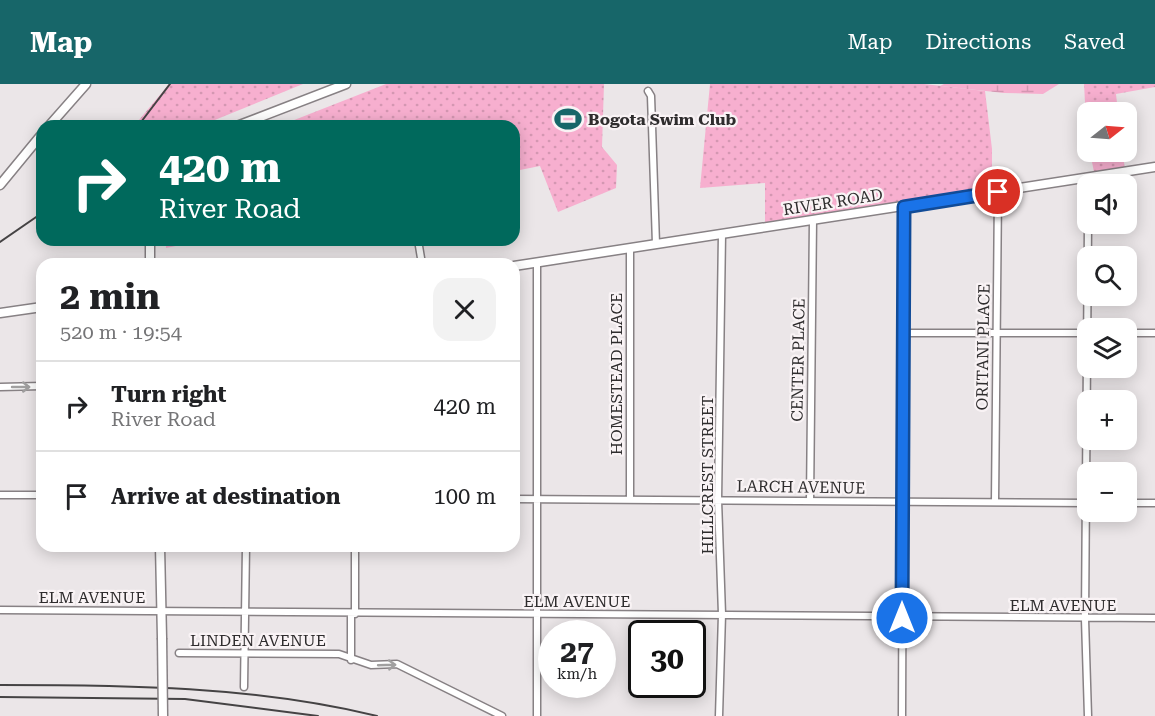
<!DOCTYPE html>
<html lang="en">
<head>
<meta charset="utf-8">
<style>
  :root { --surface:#fff; --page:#f2f2f2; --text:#202124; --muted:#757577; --line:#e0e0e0; --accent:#176669 }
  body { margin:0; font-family:"Roboto Serif",serif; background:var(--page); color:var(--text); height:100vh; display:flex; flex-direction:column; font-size:22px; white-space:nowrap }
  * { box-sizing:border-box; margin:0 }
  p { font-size:20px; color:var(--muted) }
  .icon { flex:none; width:33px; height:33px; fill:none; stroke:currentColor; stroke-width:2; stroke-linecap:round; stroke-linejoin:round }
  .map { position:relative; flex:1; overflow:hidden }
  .side { position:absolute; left:36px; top:174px; width:484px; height:294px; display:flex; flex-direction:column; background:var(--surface); border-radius:18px; box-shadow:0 3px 15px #0003 }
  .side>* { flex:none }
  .guide { position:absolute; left:36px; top:36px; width:484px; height:126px; border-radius:18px; box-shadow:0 3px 15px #0003; background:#00695c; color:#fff; overflow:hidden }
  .needle { width:39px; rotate:73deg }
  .buttons { position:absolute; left:1077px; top:18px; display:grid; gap:12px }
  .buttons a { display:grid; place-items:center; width:60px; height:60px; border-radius:12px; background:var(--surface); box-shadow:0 3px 15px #0003; font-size:30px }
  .speed { position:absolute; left:538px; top:536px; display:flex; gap:12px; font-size:30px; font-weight:700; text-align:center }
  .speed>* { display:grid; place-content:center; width:78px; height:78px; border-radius:50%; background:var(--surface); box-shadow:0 3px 15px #0003; line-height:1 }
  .speed small { font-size:15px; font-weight:400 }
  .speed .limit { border:3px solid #111; border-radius:9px; background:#fff; color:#111 }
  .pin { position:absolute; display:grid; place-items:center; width:51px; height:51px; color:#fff; margin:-26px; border:3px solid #fff; border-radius:50%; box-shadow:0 2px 6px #0007 }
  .me { position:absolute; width:66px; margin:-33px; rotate:0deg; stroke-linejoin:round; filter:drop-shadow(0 0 4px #0008) }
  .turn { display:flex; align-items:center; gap:21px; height:126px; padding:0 24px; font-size:27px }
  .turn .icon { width:78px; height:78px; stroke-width:2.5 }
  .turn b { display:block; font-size:42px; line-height:51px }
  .round { display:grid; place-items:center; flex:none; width:63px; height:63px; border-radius:18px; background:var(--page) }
  .head { display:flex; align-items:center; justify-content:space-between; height:102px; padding:0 24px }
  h1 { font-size:36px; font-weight:700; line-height:45px }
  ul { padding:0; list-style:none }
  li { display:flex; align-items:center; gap:18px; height:90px; padding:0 24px; border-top:2px solid var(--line) }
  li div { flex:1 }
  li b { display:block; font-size:22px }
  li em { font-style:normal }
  header { display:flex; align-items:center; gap:36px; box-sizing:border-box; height:84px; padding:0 30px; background:var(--accent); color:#fff }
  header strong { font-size:28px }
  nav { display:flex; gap:33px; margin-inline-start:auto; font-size:21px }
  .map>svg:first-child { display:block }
  .wetland { fill:url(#wetland-marsh) }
  .park { fill:url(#park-dots) }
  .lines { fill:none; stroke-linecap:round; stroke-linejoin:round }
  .minor-casing { stroke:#878184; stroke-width:9 }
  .secondary-casing { stroke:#878184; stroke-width:11 }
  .minor { stroke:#fff; stroke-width:6 }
  .secondary { stroke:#fff; stroke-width:8 }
  .rail { stroke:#454344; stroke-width:2 }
  .secondary-bridge-casing { stroke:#878184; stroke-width:11; stroke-linecap:butt }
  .secondary-bridge { stroke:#fff; stroke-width:8 }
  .oneway { stroke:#a1a0a0 }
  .route-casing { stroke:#114b97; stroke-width:15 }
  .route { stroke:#1a73e8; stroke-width:10 }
  .labels { text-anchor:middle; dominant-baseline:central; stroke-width:4.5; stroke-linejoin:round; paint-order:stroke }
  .poi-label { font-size:16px; font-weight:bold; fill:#2e2c2d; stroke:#f9f3f5; text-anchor:start }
  .street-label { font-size:16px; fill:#2e2c2d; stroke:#f9f3f5 }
</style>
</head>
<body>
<header>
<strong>Map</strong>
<nav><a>Map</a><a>Directions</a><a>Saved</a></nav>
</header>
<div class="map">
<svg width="1155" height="632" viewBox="0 0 1155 632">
  <defs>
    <pattern id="wetland-marsh" width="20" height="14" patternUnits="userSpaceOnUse" patternTransform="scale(1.5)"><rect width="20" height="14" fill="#f7afcf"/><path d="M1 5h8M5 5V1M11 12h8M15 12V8" fill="none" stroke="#d497b2"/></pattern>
    <pattern id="park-dots" width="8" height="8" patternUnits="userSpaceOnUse" patternTransform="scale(1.5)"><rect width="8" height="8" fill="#f7afcf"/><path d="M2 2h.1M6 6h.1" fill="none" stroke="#d497b2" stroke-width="1.8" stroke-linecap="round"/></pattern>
  </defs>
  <rect width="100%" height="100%" fill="#ebe6e8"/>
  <path class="wetland" d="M944 0H1059L1043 10 1004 9 940 2Z"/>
  <path class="park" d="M169 0H303L200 42H134Z
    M386 0H604L602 63 617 81 616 104 558 128 540 82 515 87 514 42H279Z
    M710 0H924L985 7 992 65V109L765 144V99L700 104Z
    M1084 0H1155V3L1116 10 1118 28H1088L1087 54Z
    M1090 68H1123L1125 88 1095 93Z
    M166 156H205L166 164Z"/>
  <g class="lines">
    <defs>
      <path id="minor" d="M648 7 651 12 656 160
        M1088 140 1085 535 1088 632
        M418 156 422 180
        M904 249H1088
        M1126 249H1155
        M0 303 42 302
        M0 411H42
        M514 415 1088 419
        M630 415V164
        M810 417 813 136
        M995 418 998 108
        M1126 419H1155
        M0 526 1155 534
        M355 530V462
        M179 569 339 570 371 581 397 580 502 632
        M351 576V530
        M244 603 246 462
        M537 632V179
        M719 632 722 530 718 416 722 150
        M902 632 904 123"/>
      <path id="secondary" d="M49 42 86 0
        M237 42 346 0
        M0 101 42 50
        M150 156V180
        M514 182 1155 83
        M0 229 42 223
        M160 462 162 554"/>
    </defs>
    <use href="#minor" class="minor-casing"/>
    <use href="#secondary" class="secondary-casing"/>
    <use href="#minor" class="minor"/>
    <use href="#secondary" class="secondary"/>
    <path class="rail" d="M138 42 170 0
      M0 158 42 129
      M0 601C127 601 253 602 377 632
      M0 613 185 615 318 632"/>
    <defs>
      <path id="secondary-bridge" d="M162 554 163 632"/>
    </defs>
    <use href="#secondary-bridge" class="secondary-bridge-casing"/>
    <use href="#secondary-bridge" class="secondary-bridge"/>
  </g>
  <defs><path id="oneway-shaft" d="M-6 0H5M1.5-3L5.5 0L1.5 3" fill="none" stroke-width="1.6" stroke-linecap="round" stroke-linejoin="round" transform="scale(1.5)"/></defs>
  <g class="oneway">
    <use href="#oneway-shaft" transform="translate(21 303)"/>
    <use href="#oneway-shaft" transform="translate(387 581) rotate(-2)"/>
  </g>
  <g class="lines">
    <defs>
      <path id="route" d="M902 534 904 123 998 108"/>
    </defs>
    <use href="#route" class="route-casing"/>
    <use href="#route" class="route"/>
  </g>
  <defs>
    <symbol id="stadium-bare" viewBox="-9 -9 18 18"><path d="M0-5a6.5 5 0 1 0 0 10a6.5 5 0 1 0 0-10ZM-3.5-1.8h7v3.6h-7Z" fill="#176669" stroke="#f9f3f5" stroke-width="2.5" paint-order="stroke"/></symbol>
  </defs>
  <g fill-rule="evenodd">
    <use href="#stadium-bare" x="549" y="16" width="38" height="38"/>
  </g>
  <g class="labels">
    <g class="poi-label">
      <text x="588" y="35">Bogota Swim Club</text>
    </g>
    <g class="street-label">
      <text transform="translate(833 118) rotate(-9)">RIVER ROAD</text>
      <text transform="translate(983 263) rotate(-89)">ORITANI PLACE</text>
      <text transform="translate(798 276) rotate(-89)">CENTER PLACE</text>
      <text transform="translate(616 290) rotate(-90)">HOMESTEAD PLACE</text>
      <text transform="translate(707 391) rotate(-90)">HILLCREST STREET</text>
      <text transform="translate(801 403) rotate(1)">LARCH AVENUE</text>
      <text x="92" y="513">ELM AVENUE</text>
      <text x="577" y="517">ELM AVENUE</text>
      <text x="1063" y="521">ELM AVENUE</text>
      <text x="258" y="556">LINDEN AVENUE</text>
    </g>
  </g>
</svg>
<div class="buttons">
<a><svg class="needle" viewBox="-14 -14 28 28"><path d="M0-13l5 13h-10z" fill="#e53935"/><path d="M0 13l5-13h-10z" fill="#757577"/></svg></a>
<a><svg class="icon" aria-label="sound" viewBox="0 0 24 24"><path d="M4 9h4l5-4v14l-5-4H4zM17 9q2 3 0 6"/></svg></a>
<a><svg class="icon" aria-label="search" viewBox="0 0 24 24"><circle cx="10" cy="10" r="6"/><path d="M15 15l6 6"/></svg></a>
<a><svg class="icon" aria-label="layers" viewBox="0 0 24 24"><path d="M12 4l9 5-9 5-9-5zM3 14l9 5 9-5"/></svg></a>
<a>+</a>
<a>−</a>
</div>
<div class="speed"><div>27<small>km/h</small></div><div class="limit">30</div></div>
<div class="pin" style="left:998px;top:108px;background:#d93025"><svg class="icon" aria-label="arrive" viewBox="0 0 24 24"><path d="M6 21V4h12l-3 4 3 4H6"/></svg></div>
<svg class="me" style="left:902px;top:534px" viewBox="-20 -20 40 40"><circle r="17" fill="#1a73e8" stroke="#fff" stroke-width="3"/><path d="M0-11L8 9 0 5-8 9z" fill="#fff"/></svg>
<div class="guide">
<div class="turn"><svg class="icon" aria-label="right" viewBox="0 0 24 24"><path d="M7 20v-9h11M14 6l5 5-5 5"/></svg><div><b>420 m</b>River Road</div></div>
</div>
<section class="side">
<div class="head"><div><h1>2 min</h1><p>520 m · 19:54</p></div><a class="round"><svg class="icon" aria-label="close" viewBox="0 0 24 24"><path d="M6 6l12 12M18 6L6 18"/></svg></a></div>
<ul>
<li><svg class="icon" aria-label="right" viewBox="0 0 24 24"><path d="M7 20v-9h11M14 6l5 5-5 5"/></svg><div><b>Turn right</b><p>River Road</p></div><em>420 m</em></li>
<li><svg class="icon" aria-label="arrive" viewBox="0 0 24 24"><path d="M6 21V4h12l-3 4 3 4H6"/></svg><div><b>Arrive at destination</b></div><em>100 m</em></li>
</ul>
</section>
</div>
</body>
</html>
